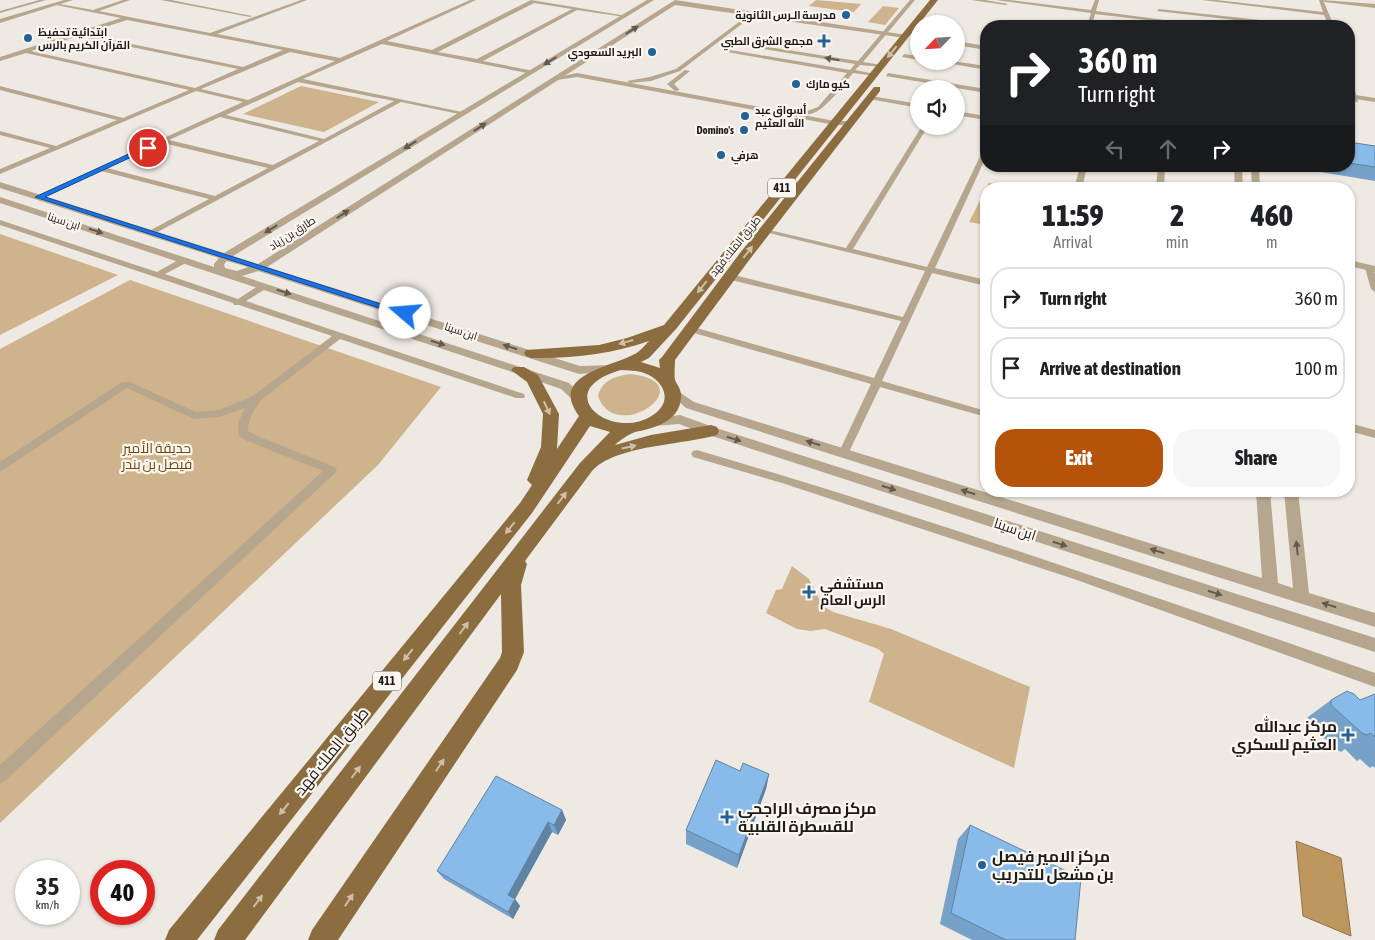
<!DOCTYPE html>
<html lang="en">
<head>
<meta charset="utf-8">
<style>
  :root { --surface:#fff; --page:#f6f6f6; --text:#202124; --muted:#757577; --line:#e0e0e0; --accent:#b45309 }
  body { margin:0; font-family:"Asap Condensed",Cairo,sans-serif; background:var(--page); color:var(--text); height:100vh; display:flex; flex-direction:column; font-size:19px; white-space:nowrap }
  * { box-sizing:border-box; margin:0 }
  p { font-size:16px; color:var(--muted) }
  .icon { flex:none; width:28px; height:28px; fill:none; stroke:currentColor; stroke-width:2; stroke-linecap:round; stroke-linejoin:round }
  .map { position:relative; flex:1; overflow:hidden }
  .sheet { position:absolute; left:980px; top:182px; width:375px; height:315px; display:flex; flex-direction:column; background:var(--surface); border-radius:20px; box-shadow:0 1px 4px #0004 }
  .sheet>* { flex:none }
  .hud { position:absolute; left:980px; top:20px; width:375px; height:152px; border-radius:20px; box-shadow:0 1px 4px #0004; background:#202124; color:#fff; overflow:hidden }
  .needle { width:32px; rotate:245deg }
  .controls { position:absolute; left:910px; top:15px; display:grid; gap:10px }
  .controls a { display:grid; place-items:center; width:55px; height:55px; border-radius:50%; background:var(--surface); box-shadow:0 1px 4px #0004; font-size:25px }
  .speed { position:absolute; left:15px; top:860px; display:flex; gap:10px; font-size:25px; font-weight:700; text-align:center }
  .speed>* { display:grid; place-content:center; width:65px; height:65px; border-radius:50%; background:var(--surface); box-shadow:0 1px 4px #0004; line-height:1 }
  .speed small { font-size:12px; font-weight:400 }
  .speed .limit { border:8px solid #d22; background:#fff; color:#111 }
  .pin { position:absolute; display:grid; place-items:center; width:42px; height:42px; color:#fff; margin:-21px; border:2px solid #fff; border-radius:50%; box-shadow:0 1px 5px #0007 }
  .me { position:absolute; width:55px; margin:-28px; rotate:288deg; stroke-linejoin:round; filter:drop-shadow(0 0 4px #0008) }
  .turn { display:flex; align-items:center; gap:18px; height:105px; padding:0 15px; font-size:22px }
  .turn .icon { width:65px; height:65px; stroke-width:2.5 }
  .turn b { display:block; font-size:35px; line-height:42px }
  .lanes { display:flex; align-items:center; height:48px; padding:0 15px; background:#0003; justify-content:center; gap:25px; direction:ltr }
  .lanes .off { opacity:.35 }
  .eta { display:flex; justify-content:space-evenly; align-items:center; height:85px; text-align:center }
  .eta b { font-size:30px; font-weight:800; line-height:35px }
  .cta { display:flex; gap:10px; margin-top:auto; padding:10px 15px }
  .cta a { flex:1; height:58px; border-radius:20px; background:var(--accent); color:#fff; font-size:20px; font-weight:800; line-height:58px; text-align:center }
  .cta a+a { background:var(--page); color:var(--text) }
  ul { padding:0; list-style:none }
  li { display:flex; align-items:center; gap:15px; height:62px; margin:0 10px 8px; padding:0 5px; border:2px solid var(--line); border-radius:20px }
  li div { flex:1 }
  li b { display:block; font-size:19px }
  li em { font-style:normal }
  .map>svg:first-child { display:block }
  .green { fill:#ceb38d }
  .water { fill:#be975f; stroke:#8e724a }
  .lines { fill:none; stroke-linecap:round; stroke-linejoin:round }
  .minor { fill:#b7a68e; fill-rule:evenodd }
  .tertiary { fill:#b7a68e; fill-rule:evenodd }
  .primary { fill:#8c6d3f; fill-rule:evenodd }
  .wall { fill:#76a1c9 }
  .shaded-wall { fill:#6083a4 }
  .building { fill:#89bbea; stroke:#6083a4 }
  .oneway { fill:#625a4e }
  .oneway2 { fill:#cfbfa9 }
  .route { fill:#1a73e8; stroke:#114b97 }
  .poi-dot { fill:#226298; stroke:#fbf6ef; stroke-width:2 }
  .labels { text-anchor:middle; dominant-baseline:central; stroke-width:4.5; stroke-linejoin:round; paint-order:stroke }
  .far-poi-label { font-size:11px; font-weight:bold; fill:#1d1b19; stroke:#fbf6ef; text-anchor:end }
  .far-street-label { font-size:11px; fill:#1d1b19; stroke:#fbf6ef }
  .shield { fill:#fbf6ef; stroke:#605d59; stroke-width:1 }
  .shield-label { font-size:12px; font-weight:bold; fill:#1d1b19 }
  .park-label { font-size:14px; fill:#6e4900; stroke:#fbf6ef }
  .street-label { font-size:14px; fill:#1d1b19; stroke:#fbf6ef }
  .poi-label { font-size:14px; font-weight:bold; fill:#1d1b19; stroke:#fbf6ef; text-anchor:start }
  .near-poi-label { font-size:16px; font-weight:bold; fill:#1d1b19; stroke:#fbf6ef; text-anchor:start }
  .near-street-label { font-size:16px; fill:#1d1b19; stroke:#fbf6ef }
</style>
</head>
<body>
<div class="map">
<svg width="1375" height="940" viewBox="0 0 1375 940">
  <rect width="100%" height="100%" fill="#eee9e2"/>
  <path class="green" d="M816 0 861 4 854 12 809 6Z
    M883 6 899 8 885 25 868 22Z
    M301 86 379 102 324 132 243 114Z
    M989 183 1021 189H986V225L969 222Z
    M0 234 118 275 0 335Z
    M130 280 441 387 378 465 0 823V349Z
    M630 374C706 382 615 447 598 396 602 380 616 376 630 374Z
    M792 566 809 579 823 606 833 612 891 629 1030 687 1014 768 869 702 884 654 878 649 825 629 810 631 797 629 766 613 776 590 782 589Z"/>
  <path class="water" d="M1296 841 1341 858 1351 936 1303 916Z"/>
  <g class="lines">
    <path class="minor" d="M39 0H46L0 13V11Z
      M123 0H130L99 11 210 33 301 0H307L217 34 340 58 470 0H476L387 41 432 50 531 0 627 16 625 17 577 10 483 61 534 71 532 74 382 44 303 79 467 113 464 115 401 102 152 235 148 233 149 231 209 199 101 171 41 199 34 197 243 102 196 91 0 174V169L50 148 0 135V131L56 146 117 120 0 90V86L123 118 189 90 26 53 0 61V57L121 18 56 5 54 3 93 10ZM534 3 572 9 477 59 438 52ZM127 20 283 50 243 67 83 34ZM78 36 238 69 195 88 31 51ZM290 52 335 61 248 100 201 89ZM298 82 394 101 324 139 226 115ZM220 117 319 141 273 165 169 140ZM163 143 268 168 215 196 107 168Z
      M161 0H171L252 16 250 17Z
      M910 0H915L863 62 882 65V67L860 65 855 70 875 74V76L853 73C843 85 818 122 802 113L818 107 847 73 727 52 730 50 850 70 855 64 733 44 736 42 858 61Z
      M971 0H985L1008 4 1006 5Z
      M996 0H1009L1091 10 1095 0H1099L1096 11 1210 26H1197L1095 14 1092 26H1087L1091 13Z
      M1202 0H1216L1323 12 1319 0H1323L1334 26H1329L1324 15Z
      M1159 9 1298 24 1301 26H1287L1157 11Z
      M751 13 755 14 680 71 651 81 630 83 627 81 650 77 676 69Z
      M904 54 919 56V60L902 57Z
      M936 61H952L986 66V70Z
      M685 70 690 71 674 84 680 90 675 91 667 84Z
      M577 73 835 121H851L854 123 851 125H835L577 77 557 80 554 78Z
      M888 73 986 89V93L886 76Z
      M1349 77 1352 79 1358 102 1353 101 1349 87Z
      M871 96 919 104V108L869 99V97Z
      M956 111 986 116V120L956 115Z
      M922 126H928L853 249 927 267 983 150 986 148V157L935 268 986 280V286L932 273 882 381 986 411V417L880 387 849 452 844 456 839 452 871 384 687 331 685 329 690 326 693 327 874 378 901 321 727 279 726 277 730 274 903 317 925 271 761 231 765 229 846 248Z
      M1080 166H1087L1082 189H1074Z
      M1158 166H1165L1164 189H1156Z
      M0 220 157 272 182 258H188V262L165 274 238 299 261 284H267V288L246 301 524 394 525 396 524 398H516L340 339 261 400C254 410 248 419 248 431L255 435 335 467 337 470 335 473 5 781 0 784V765L323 471 247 441 239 436 238 423 245 408 219 417 194 419 127 388 0 472V462L122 382H130L196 412 219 410 253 396 332 336 239 305H234L233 303 0 225Z
      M1369 265 1372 266 1375 274V292L1371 289 1365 268Z
      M1349 423 1375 430V438L1349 431Z
      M697 450C926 517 1150 595 1375 673V687L1074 579 782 483 693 457 691 454 693 451Z
      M1244 491H1266L1270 495 1268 498 1264 499 1246 494Z"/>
    <path class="tertiary" d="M64 0H73L0 23V19Z
      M647 0H654L233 256 258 264 675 0 907 35 908 36 905 38 675 5 267 267 580 366 612 365 614 368 612 371 579 374 258 271 242 276 569 383 585 399 583 402H575L561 389 515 373 0 203V197L214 267V264L219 258 0 188V182L224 253ZM227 261 248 267 237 271 225 268 224 264Z
      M1322 0 1375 4V8L1325 2Z
      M919 36V40L916 39V37Z
      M956 41 986 46V50L956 45Z
      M1349 94 1375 98V102L1349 98Z
      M1234 166H1242L1243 189H1235Z
      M1251 166H1259L1260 189H1252Z
      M1349 260 1375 266V272L1349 266Z
      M675 389 694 402 1262 578 1256 491H1270L1278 583 1293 588 1284 491H1298L1309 593 1375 613V627L686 408 669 393Z
      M680 415 716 428 1375 638V652L706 434 679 424 654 426 649 425 648 422 649 419Z"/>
    <path class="primary" d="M930 0H938L676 329 649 358 641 362 660 368 659 360 662 357 740 253 874 87H880V91L750 259 675 360C675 366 674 375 675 380 677 385 682 390 681 398 679 422 654 428 635 432 629 434 620 440 615 445L651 435 711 425 717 427 719 431 717 435C684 445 615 445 592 471L525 561 527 564 521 585 524 652 517 670 338 940H308L312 930 500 658 502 652 501 594 245 940H214L218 930 580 463 610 432 590 426 532 513 197 940H165L169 930 520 503 532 485 527 480 541 447 543 414 527 382 511 370 514 367H524L538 375 559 414 557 449 579 416C547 373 616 367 638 352 642 349 646 344 649 341 611 354 572 359 531 358L526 356 524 353 526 350 599 345 627 338 664 325ZM621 370C629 371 637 370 644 373 664 380 674 401 653 415 612 443 547 391 621 370Z"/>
  </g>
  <path class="wall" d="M1349 142 1375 146V181L1290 167 1349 166Z
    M1375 694V768L1373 766 1370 768 1360 759 1357 761 1345 749 1341 752 1336 749 1307 722 1308 717 1331 700H1360Z
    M740 771 769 774 766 789 737 868 686 844V830Z
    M562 810 566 820 558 835 552 832 515 899 520 906 513 919 444 879 437 871Z
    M970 825 1075 940H972L940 924 958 839Z"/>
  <path class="shaded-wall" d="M769 774 766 789 737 868 739 855Z
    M562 810 566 820 558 835 554 825Z
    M548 822 552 832 515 899 520 906 513 919 508 912V895Z"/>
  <path class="building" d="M1349 142 1375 146V167L1349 163Z
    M1347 691 1354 694 1360 700 1375 694V737L1370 733 1367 735 1362 733 1331 705V700Z
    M716 760 740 771 743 763 769 774 739 855 686 830Z
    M496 776 562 810 554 825 548 822 508 895 515 899 508 912 437 871Z
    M970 825 1081 878 1075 940H1006L951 913Z"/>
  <defs><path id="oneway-solid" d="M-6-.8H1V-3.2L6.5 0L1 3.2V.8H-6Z" transform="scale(1.25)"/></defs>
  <g class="oneway">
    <use href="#oneway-solid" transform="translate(632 30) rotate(-32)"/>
    <use href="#oneway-solid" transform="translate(832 59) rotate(-171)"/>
    <use href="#oneway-solid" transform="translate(550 61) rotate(149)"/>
    <use href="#oneway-solid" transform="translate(480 127) rotate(-33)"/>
    <use href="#oneway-solid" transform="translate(410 145) rotate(149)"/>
    <use href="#oneway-solid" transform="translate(343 214) rotate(-33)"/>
    <use href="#oneway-solid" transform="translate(271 229) rotate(149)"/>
    <use href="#oneway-solid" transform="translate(96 231) rotate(18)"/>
    <use href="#oneway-solid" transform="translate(284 292) rotate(18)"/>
    <use href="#oneway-solid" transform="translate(438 343) rotate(18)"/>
    <use href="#oneway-solid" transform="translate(510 347) rotate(-162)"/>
    <use href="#oneway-solid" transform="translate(734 439) rotate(18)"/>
    <use href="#oneway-solid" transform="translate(813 443) rotate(-163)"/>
    <use href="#oneway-solid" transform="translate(889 488) rotate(18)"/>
    <use href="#oneway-solid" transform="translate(968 492) rotate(-162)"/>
    <use href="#oneway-solid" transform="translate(1060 544) rotate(18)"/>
    <use href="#oneway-solid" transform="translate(1297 548) rotate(-96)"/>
    <use href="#oneway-solid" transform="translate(1157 551) rotate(-163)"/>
    <use href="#oneway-solid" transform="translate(1215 593) rotate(18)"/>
    <use href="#oneway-solid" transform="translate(1329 605) rotate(-163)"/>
  </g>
  <g class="oneway2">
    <use href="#oneway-solid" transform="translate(892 52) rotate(129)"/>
    <use href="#oneway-solid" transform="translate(748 252) rotate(-52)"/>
    <use href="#oneway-solid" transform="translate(702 287) rotate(129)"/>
    <use href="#oneway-solid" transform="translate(626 342) rotate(164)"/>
    <use href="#oneway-solid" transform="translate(547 408) rotate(65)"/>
    <use href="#oneway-solid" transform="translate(629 447) rotate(-12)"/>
    <use href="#oneway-solid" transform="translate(562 498) rotate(-53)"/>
    <use href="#oneway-solid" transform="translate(510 528) rotate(129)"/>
    <use href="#oneway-solid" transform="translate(464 628) rotate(-53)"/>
    <use href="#oneway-solid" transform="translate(408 655) rotate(129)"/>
    <use href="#oneway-solid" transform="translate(440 765) rotate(-56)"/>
    <use href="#oneway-solid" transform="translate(356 772) rotate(-53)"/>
    <use href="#oneway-solid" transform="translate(284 809) rotate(129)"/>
    <use href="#oneway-solid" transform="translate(349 900) rotate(-56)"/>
    <use href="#oneway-solid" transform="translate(258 901) rotate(-53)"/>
  </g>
  <path class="route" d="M146 146 151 148 45 197 409 313 408 315H401L35 197Z"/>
  <g class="poi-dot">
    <circle cx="846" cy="15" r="5"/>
    <circle cx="28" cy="38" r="5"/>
    <path d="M821.5 33.5h5v5h5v5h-5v5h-5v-5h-5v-5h5z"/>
    <circle cx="652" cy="52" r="5"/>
    <circle cx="796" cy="84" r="5"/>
    <circle cx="745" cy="116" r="5"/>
    <circle cx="744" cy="130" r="5"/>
    <circle cx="721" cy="155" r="5"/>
    <path d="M806.5 584.5h5v5h5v5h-5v5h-5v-5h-5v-5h5z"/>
    <path d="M1345.5 727.5h5v5h5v5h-5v5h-5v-5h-5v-5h5z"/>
    <path d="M724.5 809.5h5v5h5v5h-5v5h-5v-5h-5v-5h5z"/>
    <circle cx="982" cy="865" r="5"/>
  </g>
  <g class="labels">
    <g class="far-poi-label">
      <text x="836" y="15">مدرسة الـرس الثانوية</text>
      <text x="38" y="32" text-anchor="start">ابتدائية تحفيظ<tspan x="38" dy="13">القرآن الكريم بالرس</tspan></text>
      <text x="813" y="41">مجمع الشرق الطبي</text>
      <text x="642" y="52">البريد السعودي</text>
      <text x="806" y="84" text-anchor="start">كيو مارك</text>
      <text x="755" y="110" text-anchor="start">أسواق عبد<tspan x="755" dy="13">الله العثيم</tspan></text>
      <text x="734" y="130">Domino's</text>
      <text x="731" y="155" text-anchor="start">هرفي</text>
    </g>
    <g class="far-street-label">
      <text transform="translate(64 221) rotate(18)">ابن سينا</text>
      <text transform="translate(292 233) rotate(-33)">طارق بن زياد</text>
      <text transform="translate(735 246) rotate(-51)">طريق الملك فهد</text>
      <text transform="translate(461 331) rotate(18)">ابن سينا</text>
    </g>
    <g class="shield">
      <rect x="768" y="178.5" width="28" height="19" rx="4"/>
      <rect x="373" y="671.5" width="28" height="19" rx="4"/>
    </g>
    <g class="shield-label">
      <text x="782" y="188">411</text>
      <text x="387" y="681">411</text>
    </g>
    <g class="park-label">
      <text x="157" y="448">حديقة الأمير<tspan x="157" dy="16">فيصل بن بندر</tspan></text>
    </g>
    <g class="street-label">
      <text transform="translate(1015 529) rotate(18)">ابن سينا</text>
    </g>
    <g class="poi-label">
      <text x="820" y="584">مستشفي<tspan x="820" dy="16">الرس العام</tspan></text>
    </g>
    <g class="near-poi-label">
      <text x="1337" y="726" text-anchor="end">مركز عبدالله<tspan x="1337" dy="18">العثيم للسكري</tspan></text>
      <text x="738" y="808">مركز مصرف الراجحي<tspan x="738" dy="18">للقسطرة القلبية</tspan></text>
      <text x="992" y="856">مركز الامير فيصل<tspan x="992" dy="18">بن مشعل للتدريب</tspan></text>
    </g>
    <g class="near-street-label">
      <text transform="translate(331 751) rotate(-51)">طريق الملك فهد</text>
    </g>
  </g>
</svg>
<div class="controls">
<a><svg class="needle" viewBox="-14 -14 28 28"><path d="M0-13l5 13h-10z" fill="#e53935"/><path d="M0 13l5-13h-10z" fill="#757577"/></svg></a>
<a><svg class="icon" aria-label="sound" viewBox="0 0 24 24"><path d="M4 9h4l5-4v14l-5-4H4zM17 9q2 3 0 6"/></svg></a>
</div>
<div class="speed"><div>35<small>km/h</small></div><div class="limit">40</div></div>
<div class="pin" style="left:148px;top:148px;background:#d93025"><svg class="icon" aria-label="arrive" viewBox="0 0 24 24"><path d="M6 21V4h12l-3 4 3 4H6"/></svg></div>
<svg class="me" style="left:405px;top:313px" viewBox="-20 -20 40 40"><circle r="19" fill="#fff"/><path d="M0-13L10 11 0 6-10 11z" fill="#1a73e8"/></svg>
<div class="hud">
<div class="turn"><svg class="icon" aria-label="right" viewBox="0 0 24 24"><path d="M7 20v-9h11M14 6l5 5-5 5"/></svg><div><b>360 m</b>Turn right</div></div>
<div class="lanes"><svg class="icon off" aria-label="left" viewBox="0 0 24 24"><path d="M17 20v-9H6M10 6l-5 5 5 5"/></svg><svg class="icon off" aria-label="ahead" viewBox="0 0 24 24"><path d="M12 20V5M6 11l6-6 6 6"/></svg><svg class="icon" aria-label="right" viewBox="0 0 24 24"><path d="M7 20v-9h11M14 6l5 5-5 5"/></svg></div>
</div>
<section class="sheet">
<div class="eta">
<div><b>11:59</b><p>Arrival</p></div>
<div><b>2</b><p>min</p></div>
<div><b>460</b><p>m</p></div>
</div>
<ul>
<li><svg class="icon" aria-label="right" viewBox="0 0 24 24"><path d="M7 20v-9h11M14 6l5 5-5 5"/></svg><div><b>Turn right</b></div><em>360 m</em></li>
<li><svg class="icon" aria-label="arrive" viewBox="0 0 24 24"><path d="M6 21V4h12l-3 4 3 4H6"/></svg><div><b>Arrive at destination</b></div><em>100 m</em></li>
</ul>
<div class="cta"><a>Exit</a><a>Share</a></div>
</section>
</div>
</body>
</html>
